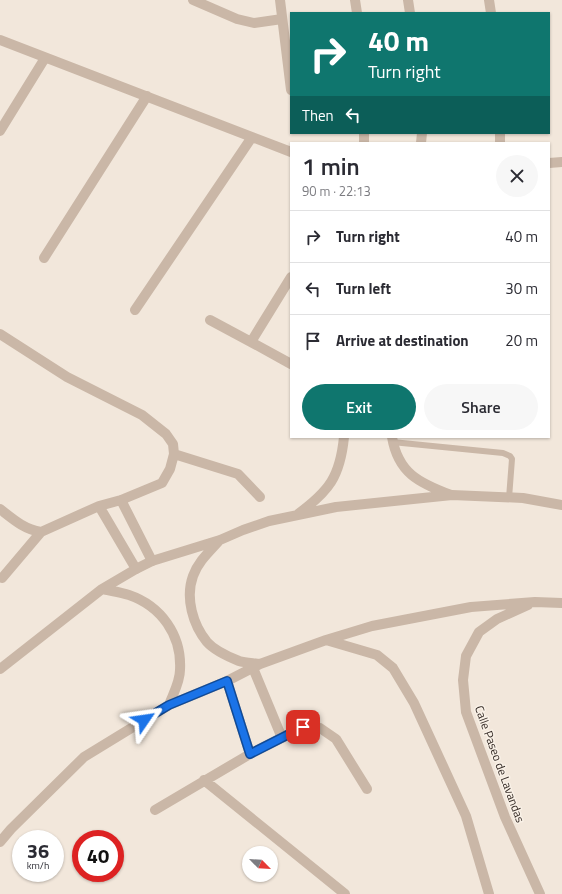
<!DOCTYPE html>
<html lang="en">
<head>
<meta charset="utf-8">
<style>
  :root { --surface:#fff; --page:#f7f7f7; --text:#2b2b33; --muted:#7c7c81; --line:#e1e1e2; --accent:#0f766e }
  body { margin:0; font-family:"Titillium Web",sans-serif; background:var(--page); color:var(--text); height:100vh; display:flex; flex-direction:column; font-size:15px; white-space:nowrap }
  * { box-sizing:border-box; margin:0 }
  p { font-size:13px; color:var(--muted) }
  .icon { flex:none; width:22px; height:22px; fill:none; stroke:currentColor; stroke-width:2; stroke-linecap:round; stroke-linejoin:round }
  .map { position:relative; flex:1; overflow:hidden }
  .panel { position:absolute; left:290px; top:142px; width:260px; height:296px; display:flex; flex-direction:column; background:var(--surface); border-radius:0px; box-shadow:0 1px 3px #0004 }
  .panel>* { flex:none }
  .guide { position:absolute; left:290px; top:12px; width:260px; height:122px; border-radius:0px; box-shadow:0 1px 3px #0004; background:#0f766e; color:#fff; overflow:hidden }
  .needle { width:26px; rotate:114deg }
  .controls { position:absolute; left:242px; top:846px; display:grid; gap:8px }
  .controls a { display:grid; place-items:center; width:36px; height:36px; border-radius:50%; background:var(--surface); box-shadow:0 1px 3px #0004; font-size:20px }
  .speed { position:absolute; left:12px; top:830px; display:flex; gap:8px; font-size:20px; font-weight:700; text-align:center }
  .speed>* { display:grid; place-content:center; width:52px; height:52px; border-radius:50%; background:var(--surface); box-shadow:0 1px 3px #0004; line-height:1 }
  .speed small { font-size:10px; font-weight:400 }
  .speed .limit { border:6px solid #d22; background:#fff; color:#111 }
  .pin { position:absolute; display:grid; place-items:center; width:34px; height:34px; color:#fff; margin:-17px; border-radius:8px; box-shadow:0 2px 6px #0006 }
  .me { position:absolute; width:44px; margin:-22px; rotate:58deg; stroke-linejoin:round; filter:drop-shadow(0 0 3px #0008) }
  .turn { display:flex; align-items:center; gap:14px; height:84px; padding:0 12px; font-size:18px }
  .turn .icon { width:52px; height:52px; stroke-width:2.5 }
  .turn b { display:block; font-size:28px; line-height:34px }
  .then { display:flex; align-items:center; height:38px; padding:0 12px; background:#0003; gap:8px; font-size:15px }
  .round { display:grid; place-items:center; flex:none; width:42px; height:42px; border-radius:21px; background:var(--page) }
  .overview { display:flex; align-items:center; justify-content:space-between; height:68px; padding:0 12px }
  h1 { font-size:24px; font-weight:600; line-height:30px }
  .primary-button { display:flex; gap:8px; margin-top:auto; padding:8px 12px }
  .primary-button a { flex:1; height:46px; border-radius:24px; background:var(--accent); color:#fff; font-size:16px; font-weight:600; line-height:46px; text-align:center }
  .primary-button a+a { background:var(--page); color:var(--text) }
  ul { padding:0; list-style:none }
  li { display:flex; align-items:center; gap:12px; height:52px; padding:0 12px; border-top:1px solid var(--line) }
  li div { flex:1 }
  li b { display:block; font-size:15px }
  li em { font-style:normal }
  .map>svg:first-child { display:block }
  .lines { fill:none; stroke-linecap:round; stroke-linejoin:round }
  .service { stroke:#cab7a7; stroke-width:6 }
  .minor { stroke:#cab7a7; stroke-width:10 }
  .tertiary { stroke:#cab7a7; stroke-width:10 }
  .route-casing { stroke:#114b97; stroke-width:10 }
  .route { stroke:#1a73e8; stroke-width:7 }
  .labels { text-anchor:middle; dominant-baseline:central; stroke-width:3; stroke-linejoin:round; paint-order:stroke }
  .street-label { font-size:12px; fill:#362c27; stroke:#f9f1e7 }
</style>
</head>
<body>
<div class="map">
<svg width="562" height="894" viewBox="0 0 562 894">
  <rect width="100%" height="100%" fill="#f2e7db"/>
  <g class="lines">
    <path class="service" d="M392 442 503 453 510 456 512 459 509 498"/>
    <path class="minor" d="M193 0 237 19 254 23 282 19
      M280 0 291 90
      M489 0 491 13
      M0 40 291 152
      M0 131 45 58
      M500 143V133
      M549 163 562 162
      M44 258 147 96
      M291 277 251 342 291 364
      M135 310 252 137
      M210 320 251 342
      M0 334 67 377 142 415 166 434 173 444 174 454 170 469 162 483 121 500 99 506 41 532 2 578
      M174 454 238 474 260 497
      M121 500 152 561
      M99 506 136 569
      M0 509C14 520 24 529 41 532
      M253 668 282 738
      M227 681 250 754
      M204 780 345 894
      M155 810 250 754 303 727 320 728 336 739 367 789"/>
    <path class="tertiary" d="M355 0 357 13
      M408 0 410 13
      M364 143V133
      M421 143 422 133
      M392 437C398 473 419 483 451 495
      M298 514C329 491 340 477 344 437
      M218 542C209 552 198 562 193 576 185 598 193 625 207 642 214 650 229 657 239 661 245 663 253 663 260 664
      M102 589C110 591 120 592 129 595 161 606 182 635 180 670 180 682 173 694 169 705
      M528 605 497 619 479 632 466 656 463 680 466 712 505 817 540 894
      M326 640 377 655 393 668 414 703 466 816 489 894
      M0 669 102 589 136 569 152 561 220 540 243 530 269 521 336 507 452 495 523 498 562 505
      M0 842 11 829 84 757 169 705 227 681 260 664 326 640 372 626 471 607 535 602 562 603"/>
  </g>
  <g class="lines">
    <defs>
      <path id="route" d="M144 720 169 705 227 681 250 754 303 727"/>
    </defs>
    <use href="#route" class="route-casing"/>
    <use href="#route" class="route"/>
  </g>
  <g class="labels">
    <g class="street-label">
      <text transform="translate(500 764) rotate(70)">Calle Paseo de Lavandas</text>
    </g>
  </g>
</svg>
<div class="controls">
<a><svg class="needle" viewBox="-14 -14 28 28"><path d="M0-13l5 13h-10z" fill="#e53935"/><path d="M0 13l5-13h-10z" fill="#7c7c81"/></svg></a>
</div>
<div class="speed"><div>36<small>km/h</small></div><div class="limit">40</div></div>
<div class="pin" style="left:303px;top:727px;background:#d93025"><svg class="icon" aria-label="arrive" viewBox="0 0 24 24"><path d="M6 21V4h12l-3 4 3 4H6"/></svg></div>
<svg class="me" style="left:144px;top:720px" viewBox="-20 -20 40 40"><path d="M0-17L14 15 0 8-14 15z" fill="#1a73e8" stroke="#fff" stroke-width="4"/></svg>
<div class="guide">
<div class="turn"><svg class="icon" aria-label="right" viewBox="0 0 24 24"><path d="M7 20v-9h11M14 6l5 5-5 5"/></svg><div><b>40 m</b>Turn right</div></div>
<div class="then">Then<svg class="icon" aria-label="left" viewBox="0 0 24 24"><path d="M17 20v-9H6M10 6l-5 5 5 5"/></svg></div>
</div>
<section class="panel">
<div class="overview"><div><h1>1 min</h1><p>90 m · 22:13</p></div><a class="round"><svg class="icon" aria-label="close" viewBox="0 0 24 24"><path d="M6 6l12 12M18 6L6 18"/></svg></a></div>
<ul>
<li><svg class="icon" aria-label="right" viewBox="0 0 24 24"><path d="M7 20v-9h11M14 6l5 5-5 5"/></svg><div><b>Turn right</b></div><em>40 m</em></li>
<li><svg class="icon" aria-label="left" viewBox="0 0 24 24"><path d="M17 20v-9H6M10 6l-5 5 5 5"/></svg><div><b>Turn left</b></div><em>30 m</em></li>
<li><svg class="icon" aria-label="arrive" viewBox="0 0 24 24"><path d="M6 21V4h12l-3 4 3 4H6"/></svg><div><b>Arrive at destination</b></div><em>20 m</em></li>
</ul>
<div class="primary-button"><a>Exit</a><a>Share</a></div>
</section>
</div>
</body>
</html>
